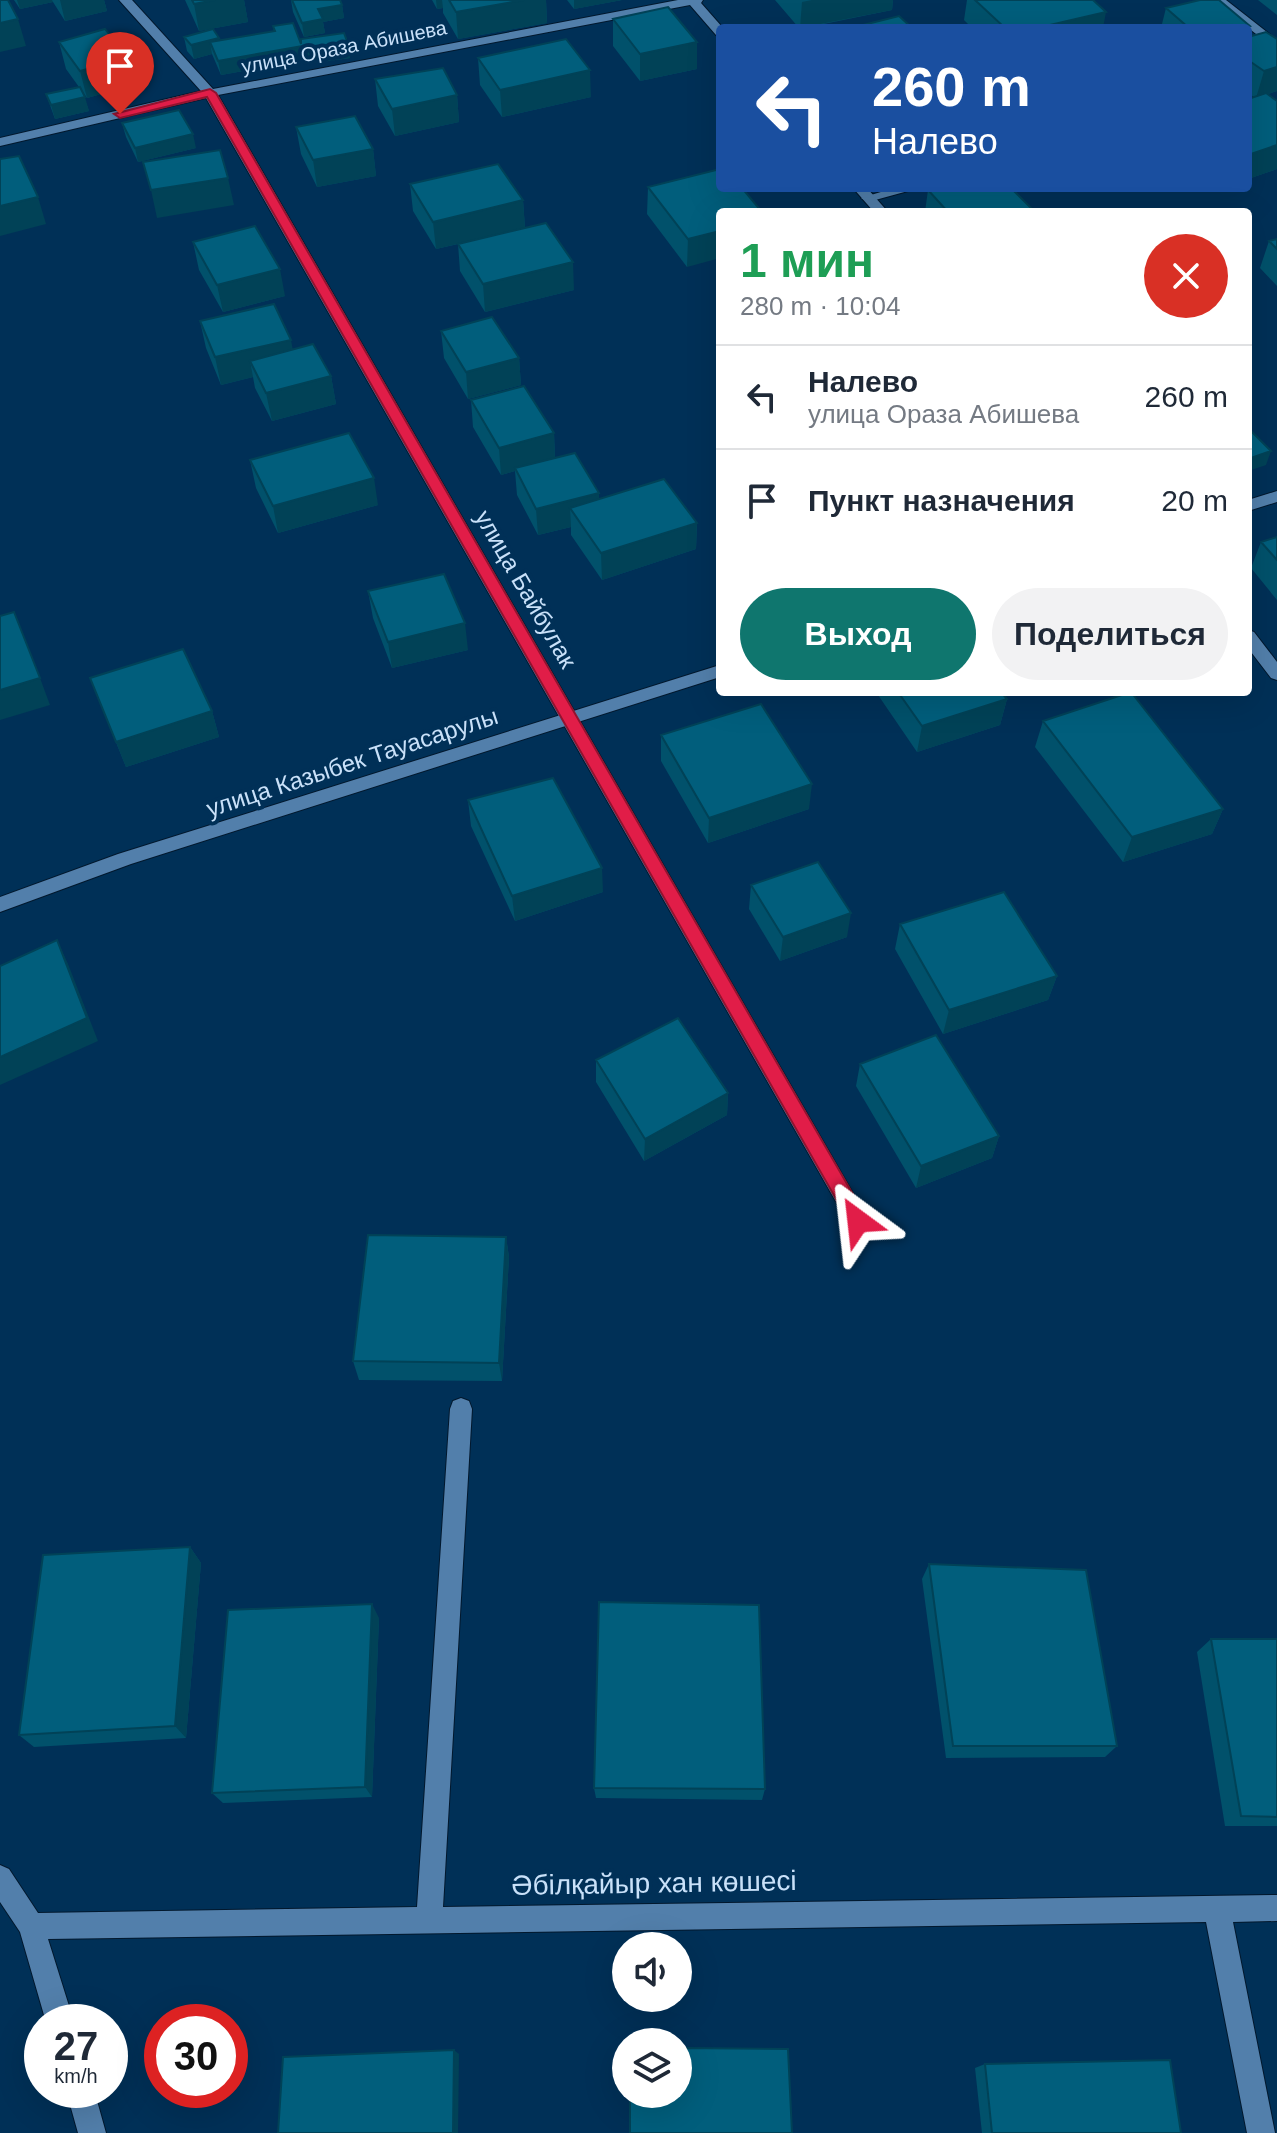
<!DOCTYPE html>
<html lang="ru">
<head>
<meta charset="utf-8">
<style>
  :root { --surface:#fff; --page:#f2f2f3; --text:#1f2937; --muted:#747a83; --line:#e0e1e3; --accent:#0f766e }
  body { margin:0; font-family:Arial,sans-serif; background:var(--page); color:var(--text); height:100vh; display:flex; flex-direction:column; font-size:30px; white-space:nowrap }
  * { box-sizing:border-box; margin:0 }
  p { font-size:26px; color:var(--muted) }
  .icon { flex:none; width:44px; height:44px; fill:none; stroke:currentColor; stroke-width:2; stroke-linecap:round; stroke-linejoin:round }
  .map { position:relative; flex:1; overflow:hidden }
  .panel { position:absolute; left:716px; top:208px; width:536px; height:488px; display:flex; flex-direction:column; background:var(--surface); border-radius:8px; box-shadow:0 8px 32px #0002 }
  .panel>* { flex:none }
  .hud { position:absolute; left:716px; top:24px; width:536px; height:168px; border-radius:8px; box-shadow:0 8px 32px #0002; background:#1a4fa0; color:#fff; overflow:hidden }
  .buttons { position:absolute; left:612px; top:1932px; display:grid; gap:16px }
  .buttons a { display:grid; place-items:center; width:80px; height:80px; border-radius:50%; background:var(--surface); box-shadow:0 8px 32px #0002; font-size:40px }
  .speed { position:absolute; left:24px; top:2004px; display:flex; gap:16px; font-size:40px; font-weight:700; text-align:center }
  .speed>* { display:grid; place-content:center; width:104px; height:104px; border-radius:50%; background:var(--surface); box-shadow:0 8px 32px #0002; line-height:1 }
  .speed small { font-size:20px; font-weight:400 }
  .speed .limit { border:12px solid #d22; background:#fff; color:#111 }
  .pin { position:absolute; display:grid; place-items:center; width:68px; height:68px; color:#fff; margin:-82px -34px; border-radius:50% 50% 50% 0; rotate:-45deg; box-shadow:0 0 8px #0007 }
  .pin .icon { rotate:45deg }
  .me { position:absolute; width:88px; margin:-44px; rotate:330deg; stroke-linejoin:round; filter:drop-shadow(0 0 6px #0008) }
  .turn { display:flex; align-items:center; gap:28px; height:168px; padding:0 24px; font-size:36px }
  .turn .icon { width:104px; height:104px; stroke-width:2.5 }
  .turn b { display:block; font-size:56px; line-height:68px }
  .round { display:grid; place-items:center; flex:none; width:84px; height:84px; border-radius:42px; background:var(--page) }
  .head { display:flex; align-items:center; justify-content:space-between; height:136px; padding:0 24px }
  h1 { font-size:48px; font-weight:700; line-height:60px; color:#1e9e55 }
  .button { display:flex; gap:16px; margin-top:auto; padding:16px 24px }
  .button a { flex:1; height:92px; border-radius:48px; background:var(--accent); color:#fff; font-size:32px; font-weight:700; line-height:92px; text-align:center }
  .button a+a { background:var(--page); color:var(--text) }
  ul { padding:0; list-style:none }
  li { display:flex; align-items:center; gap:24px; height:104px; padding:0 24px; border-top:2px solid var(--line) }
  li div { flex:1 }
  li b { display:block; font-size:30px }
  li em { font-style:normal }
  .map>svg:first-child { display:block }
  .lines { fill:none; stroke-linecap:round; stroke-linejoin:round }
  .service-casing { stroke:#02182d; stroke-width:2 }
  .minor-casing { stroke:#02182d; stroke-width:2 }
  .tertiary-casing { stroke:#02182d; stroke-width:2 }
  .service { fill:#527fab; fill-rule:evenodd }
  .minor { fill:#527fab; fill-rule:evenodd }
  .tertiary { fill:#527fab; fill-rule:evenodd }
  .wall { fill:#01516b }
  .shaded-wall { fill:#014257 }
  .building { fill:#015e7c; stroke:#014257; stroke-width:2 }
  .route { fill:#e11d48; stroke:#92132f; stroke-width:2 }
  .labels { text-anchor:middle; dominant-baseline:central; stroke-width:8; stroke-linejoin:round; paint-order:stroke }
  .far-street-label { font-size:20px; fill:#c9e1f9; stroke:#003057 }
  .street-label { font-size:24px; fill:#c9e1f9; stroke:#003057 }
  .near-street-label { font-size:28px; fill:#c9e1f9; stroke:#003057 }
</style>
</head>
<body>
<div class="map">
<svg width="1277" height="2133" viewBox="0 0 1277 2133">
  <rect width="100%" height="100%" fill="#003057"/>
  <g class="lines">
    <defs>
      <path id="service" d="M894 188H919L868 202 861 198Z"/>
      <path id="minor" d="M119 0H132L213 89 678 0H703L701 3 723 28H720V36L716 35 690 5 218 95 865 1214 869 1221 865 1228 858 1230 851 1228 206 98 0 146V138L201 91Z
        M1212 0H1226L1277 40V50Z
        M853 188H867L888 212H874Z
        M1248 630 1254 632 1277 662V680L1271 678 1248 648Z
        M461 1398 469 1401 472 1409 443 1907 1277 1895V1921L1233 1922 1275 2133H1247L1206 1922 48 1939 74 2022H46L20 1932 0 1902V1865L9 1869 38 1913 417 1907 450 1409 453 1401Z
        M66 2090H94L106 2133H78Z"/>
      <path id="tertiary" d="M1277 491V502L1248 511V500Z
        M720 665V677L131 864 0 912V897L118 854Z"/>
    </defs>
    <use href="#service" class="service-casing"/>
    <use href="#minor" class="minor-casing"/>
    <use href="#tertiary" class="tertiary-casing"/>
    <use href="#service" class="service"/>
    <use href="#minor" class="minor"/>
    <use href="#tertiary" class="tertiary"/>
  </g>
  <path class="wall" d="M14 0H104L107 11 65 21 53 2 20 9Z
    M185 0H246H244L248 22 199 31Z
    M291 0H340L342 5 344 18 323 22 325 33 304 37 293 12Z
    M432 0H546L547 23 458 39 443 13V8L437 9Z
    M567 0H622L574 9Z
    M775 0H893L892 10 804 28H799Z
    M967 0H1093L1103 28H972L964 20Z
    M1258 0H1277V15Z
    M1166 8 1250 26 1248 35V28H1161Z
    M613 19 697 42V69L640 81 613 46Z
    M273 26 301 44H348L350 58 307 64 304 60 221 75 212 54 194 59 187 51 184 37 220 40 274 31Z
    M1248 37 1277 39V91L1268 94 1277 169 1248 179V99L1254 97 1248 93Z
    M59 42 128 58 134 85 87 98 81 89 89 111 55 119 46 94 79 87 66 69Z
    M478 58 591 97 502 117 480 85Z
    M375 79 457 95 459 122 395 136 378 106Z
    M122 123 196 148 138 162 126 137Z
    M296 127 373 149 376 176 317 187 301 154Z
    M718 129H720V146L718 143Z
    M720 169 687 267 647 214 648 187Z
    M410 184 523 200 525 228 574 290 485 312 460 271 458 244 436 249 413 211Z
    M928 190 1035 212H925Z
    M1277 239V286L1260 268 1269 241Z
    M193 242 285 296 223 312 199 270Z
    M200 321 293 349 331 376 336 404 272 421 255 388 253 377 221 385 206 348Z
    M441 331 519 358 521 385 468 399 444 358Z
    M471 400 554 433 555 458 599 499 697 523 696 549 602 580 571 535V527L538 535 517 495 515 471 501 475 473 427Z
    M250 460 378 505 278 533 256 488Z
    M1277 537V600L1251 568 1261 542Z
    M368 591 468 650 392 668 373 618Z
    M90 678 212 711 219 737 126 767Z
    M876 692H1001L1007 699 1000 725 917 752Z
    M1043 721 1223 809 1212 834 1123 862 1035 747Z
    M661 735 809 809 708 843 661 761Z
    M468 800 603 892 515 921 471 826Z
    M751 885 847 937 780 961 749 909Z
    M900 924 1057 976 1048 1000 943 1034 895 949Z
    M596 1060 728 1093 727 1115 644 1161 596 1082Z
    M860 1064 999 1136 992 1158 916 1188 856 1086Z
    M506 1237 509 1257 502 1381 359 1380 353 1361Z
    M190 1547 201 1563 186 1738 34 1747 19 1735Z
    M929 1564 1117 1746 1105 1757 946 1758 922 1579Z
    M379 1618 372 1797 223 1803 212 1793Z
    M1211 1639H1277V1826H1225L1197 1652Z
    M594 1788 765 1789 762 1800 596 1798Z
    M985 2064 1181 2133H982L975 2068Z"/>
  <path class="shaded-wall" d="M17 0H52L53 2 20 9Z
    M60 0H104L107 11 65 21Z
    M215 0H246H244L248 22 199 31 194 4Z
    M436 0H442L443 8 437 9Z
    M524 0H546L547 23 458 39 456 12Z
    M574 0H622L574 9Z
    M812 0H893L892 10 800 28 802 2Z
    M342 5 344 18 323 22 325 33 304 37 302 23 318 9Z
    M1106 12 1103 28H1037Z
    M18 19 26 46 0 52V23Z
    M219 38 222 52 210 42 212 54 194 59 191 45Z
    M697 42V69L640 81V54Z
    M348 44 350 58 307 64 305 50Z
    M302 46 304 60 221 75 218 61Z
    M128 58 134 85 87 98 80 71Z
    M1277 67V91L1256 98 1264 71Z
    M590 70 591 97 502 117 500 90Z
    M457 95 459 122 395 136 392 109Z
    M85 97 89 111 55 119 51 105Z
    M193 134 196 148 138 162 135 148Z
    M1277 145V169L1248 179V155Z
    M373 149 376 176 317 187 313 160Z
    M228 178 234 205 157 218 151 190Z
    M38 197 46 224 0 236V206Z
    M523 200 525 228 436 249 433 222Z
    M720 231V258L687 267 688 239Z
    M573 262 574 290 485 312 483 284Z
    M280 269 285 296 223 312 217 285Z
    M291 340 296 367 250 361 253 377 221 385 215 357Z
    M519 358 521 385 468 399 466 372Z
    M331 376 336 404 272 421 266 393Z
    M554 433 555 460 515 468V471L501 475 499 448Z
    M1271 451 1266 465 1248 471V459Z
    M374 478 378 505 278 533 273 506Z
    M599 493V520L570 508 571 527 538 535 536 509Z
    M697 523 696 549 602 580 601 553Z
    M465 623 468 650 392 668 388 642Z
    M40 678 50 705 0 720V690Z
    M1007 699 1000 725 917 752 922 726Z
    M212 711 219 737 126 767 116 742Z
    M812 784 809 809 708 843 709 818Z
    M1223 809 1212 834 1123 862 1132 837Z
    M602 868 603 892 515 921 512 896Z
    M851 913 847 937 780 961 783 937Z
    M57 940 68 964 98 1041 0 1085V1057Z
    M1057 976 1048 1000 943 1034 949 1010Z
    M728 1093 727 1115 644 1161 645 1139Z
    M999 1136 992 1158 916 1188 921 1166Z
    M506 1237 509 1257 502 1381 499 1363Z
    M190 1547 201 1563 186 1738 175 1726Z
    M372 1604 379 1618 372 1797 365 1787Z
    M454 2050 459 2054 458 2133H453Z"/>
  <path class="building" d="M0 0H8L18 19 0 23Z
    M192 0H215L194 4Z
    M292 0H340L342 5 318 9 323 19 302 23Z
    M449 0H524L456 12Z
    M975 0H1093L1106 12 1037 28H1005Z
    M1200 0H1219L1250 26 1244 28H1189L1166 8Z
    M668 7 697 42 640 54 613 19Z
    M899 16 912 28H851Z
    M293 23 301 44V39L344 33 348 44 305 50 302 46 218 61 210 42 275 31 273 26Z
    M105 29 128 58 80 71 59 42Z
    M213 29 219 38 191 45 184 37Z
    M1266 32 1277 39V67L1264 71 1248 60V37Z
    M566 39 590 70 500 90 478 58Z
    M443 68 457 95 392 109 375 79Z
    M80 87 85 97 51 105 46 94Z
    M1266 93 1277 101V145L1248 155V99Z
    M179 110 193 134 135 148 122 123Z
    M355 116 373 149 313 160 296 127Z
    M220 150 228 178 151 190 143 162Z
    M19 156 38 197 0 206V159Z
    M498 164 523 200 433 222 410 184Z
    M720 169V188H742L762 212H720V231L688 239 648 187Z
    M936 188H1011L1035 212H948L928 190Z
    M546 223 573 262 483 284 458 244Z
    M255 226 280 269 217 285 193 242Z
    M1277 239V249L1269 241Z
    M274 304 291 340 215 357 200 321Z
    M492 317 519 358 466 372 441 331Z
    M313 344 331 376 266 393 250 361Z
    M524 386 554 433 499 448 471 400Z
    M1248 430H1250L1271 451 1248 459Z
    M349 433 374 478 273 506 250 460Z
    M575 453 599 493 536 509 515 468Z
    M664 479 697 523 601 553 570 508Z
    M1277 537V560L1261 542Z
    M444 574 465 623 388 642 368 591Z
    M14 612 40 678 0 690V616Z
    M183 649 212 711 116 742 90 678Z
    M898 692H1001L1007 699 922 726Z
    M1131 692 1223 809 1132 837 1043 721Z
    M761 704 812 784 709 818 661 735Z
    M553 778 602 868 512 896 468 800Z
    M818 862 851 913 783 937 751 885Z
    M1004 892 1057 976 949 1010 900 924Z
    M57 940 87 1018 0 1057V966Z
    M678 1018 728 1093 645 1139 596 1060Z
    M936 1035 999 1136 921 1166 860 1064Z
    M368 1235 506 1237 499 1363 353 1361Z
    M190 1547 175 1726 19 1735 43 1555Z
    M929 1564 1086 1570 1117 1746H953Z
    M599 1602 759 1605 765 1789 594 1788Z
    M372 1604 365 1787 212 1793 228 1610Z
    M1211 1639H1277V1817L1241 1816Z
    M678 2048 788 2049 792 2133H630V2094H678Z
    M454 2050 453 2133H278L283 2057Z
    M1170 2060 1181 2133H992L985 2064Z"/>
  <path class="route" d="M210 89 216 93 865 1215 868 1221 865 1227H852L207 97 120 118 114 114Z"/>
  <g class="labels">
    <g class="far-street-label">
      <text transform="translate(344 47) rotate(-11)">улица Ораза Абишева</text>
    </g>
    <g class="street-label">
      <text transform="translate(526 589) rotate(60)">улица Байбулак</text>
      <text transform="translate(352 762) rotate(-18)">улица Казыбек Тауасарулы</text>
    </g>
    <g class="near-street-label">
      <text transform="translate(654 1883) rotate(-1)">Әбілқайыр хан көшесі</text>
    </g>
  </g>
</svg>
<div class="buttons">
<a><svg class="icon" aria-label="sound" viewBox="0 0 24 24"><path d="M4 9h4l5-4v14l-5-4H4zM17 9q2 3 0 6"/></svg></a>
<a><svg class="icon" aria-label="layers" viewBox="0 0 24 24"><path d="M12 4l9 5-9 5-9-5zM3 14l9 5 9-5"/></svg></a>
</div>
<div class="speed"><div>27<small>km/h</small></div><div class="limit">30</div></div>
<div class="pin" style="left:120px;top:114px;background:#d93025"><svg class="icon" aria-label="arrive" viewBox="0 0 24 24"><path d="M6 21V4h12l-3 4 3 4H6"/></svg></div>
<svg class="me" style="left:858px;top:1221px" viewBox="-20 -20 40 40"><path d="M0-17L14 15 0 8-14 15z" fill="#e11d48" stroke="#fff" stroke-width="4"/></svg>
<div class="hud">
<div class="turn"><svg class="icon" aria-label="left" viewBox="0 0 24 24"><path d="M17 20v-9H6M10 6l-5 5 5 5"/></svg><div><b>260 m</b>Налево</div></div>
</div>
<section class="panel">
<div class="head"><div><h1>1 мин</h1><p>280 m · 10:04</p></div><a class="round" style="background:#d93025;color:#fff"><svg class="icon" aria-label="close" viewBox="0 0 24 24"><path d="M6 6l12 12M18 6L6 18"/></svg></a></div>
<ul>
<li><svg class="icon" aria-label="left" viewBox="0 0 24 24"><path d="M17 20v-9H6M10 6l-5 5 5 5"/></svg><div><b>Налево</b><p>улица Ораза Абишева</p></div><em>260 m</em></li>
<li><svg class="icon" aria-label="arrive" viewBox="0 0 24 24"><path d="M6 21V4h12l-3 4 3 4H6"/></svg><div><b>Пункт назначения</b></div><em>20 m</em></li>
</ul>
<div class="button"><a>Выход</a><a>Поделиться</a></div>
</section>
</div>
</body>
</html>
